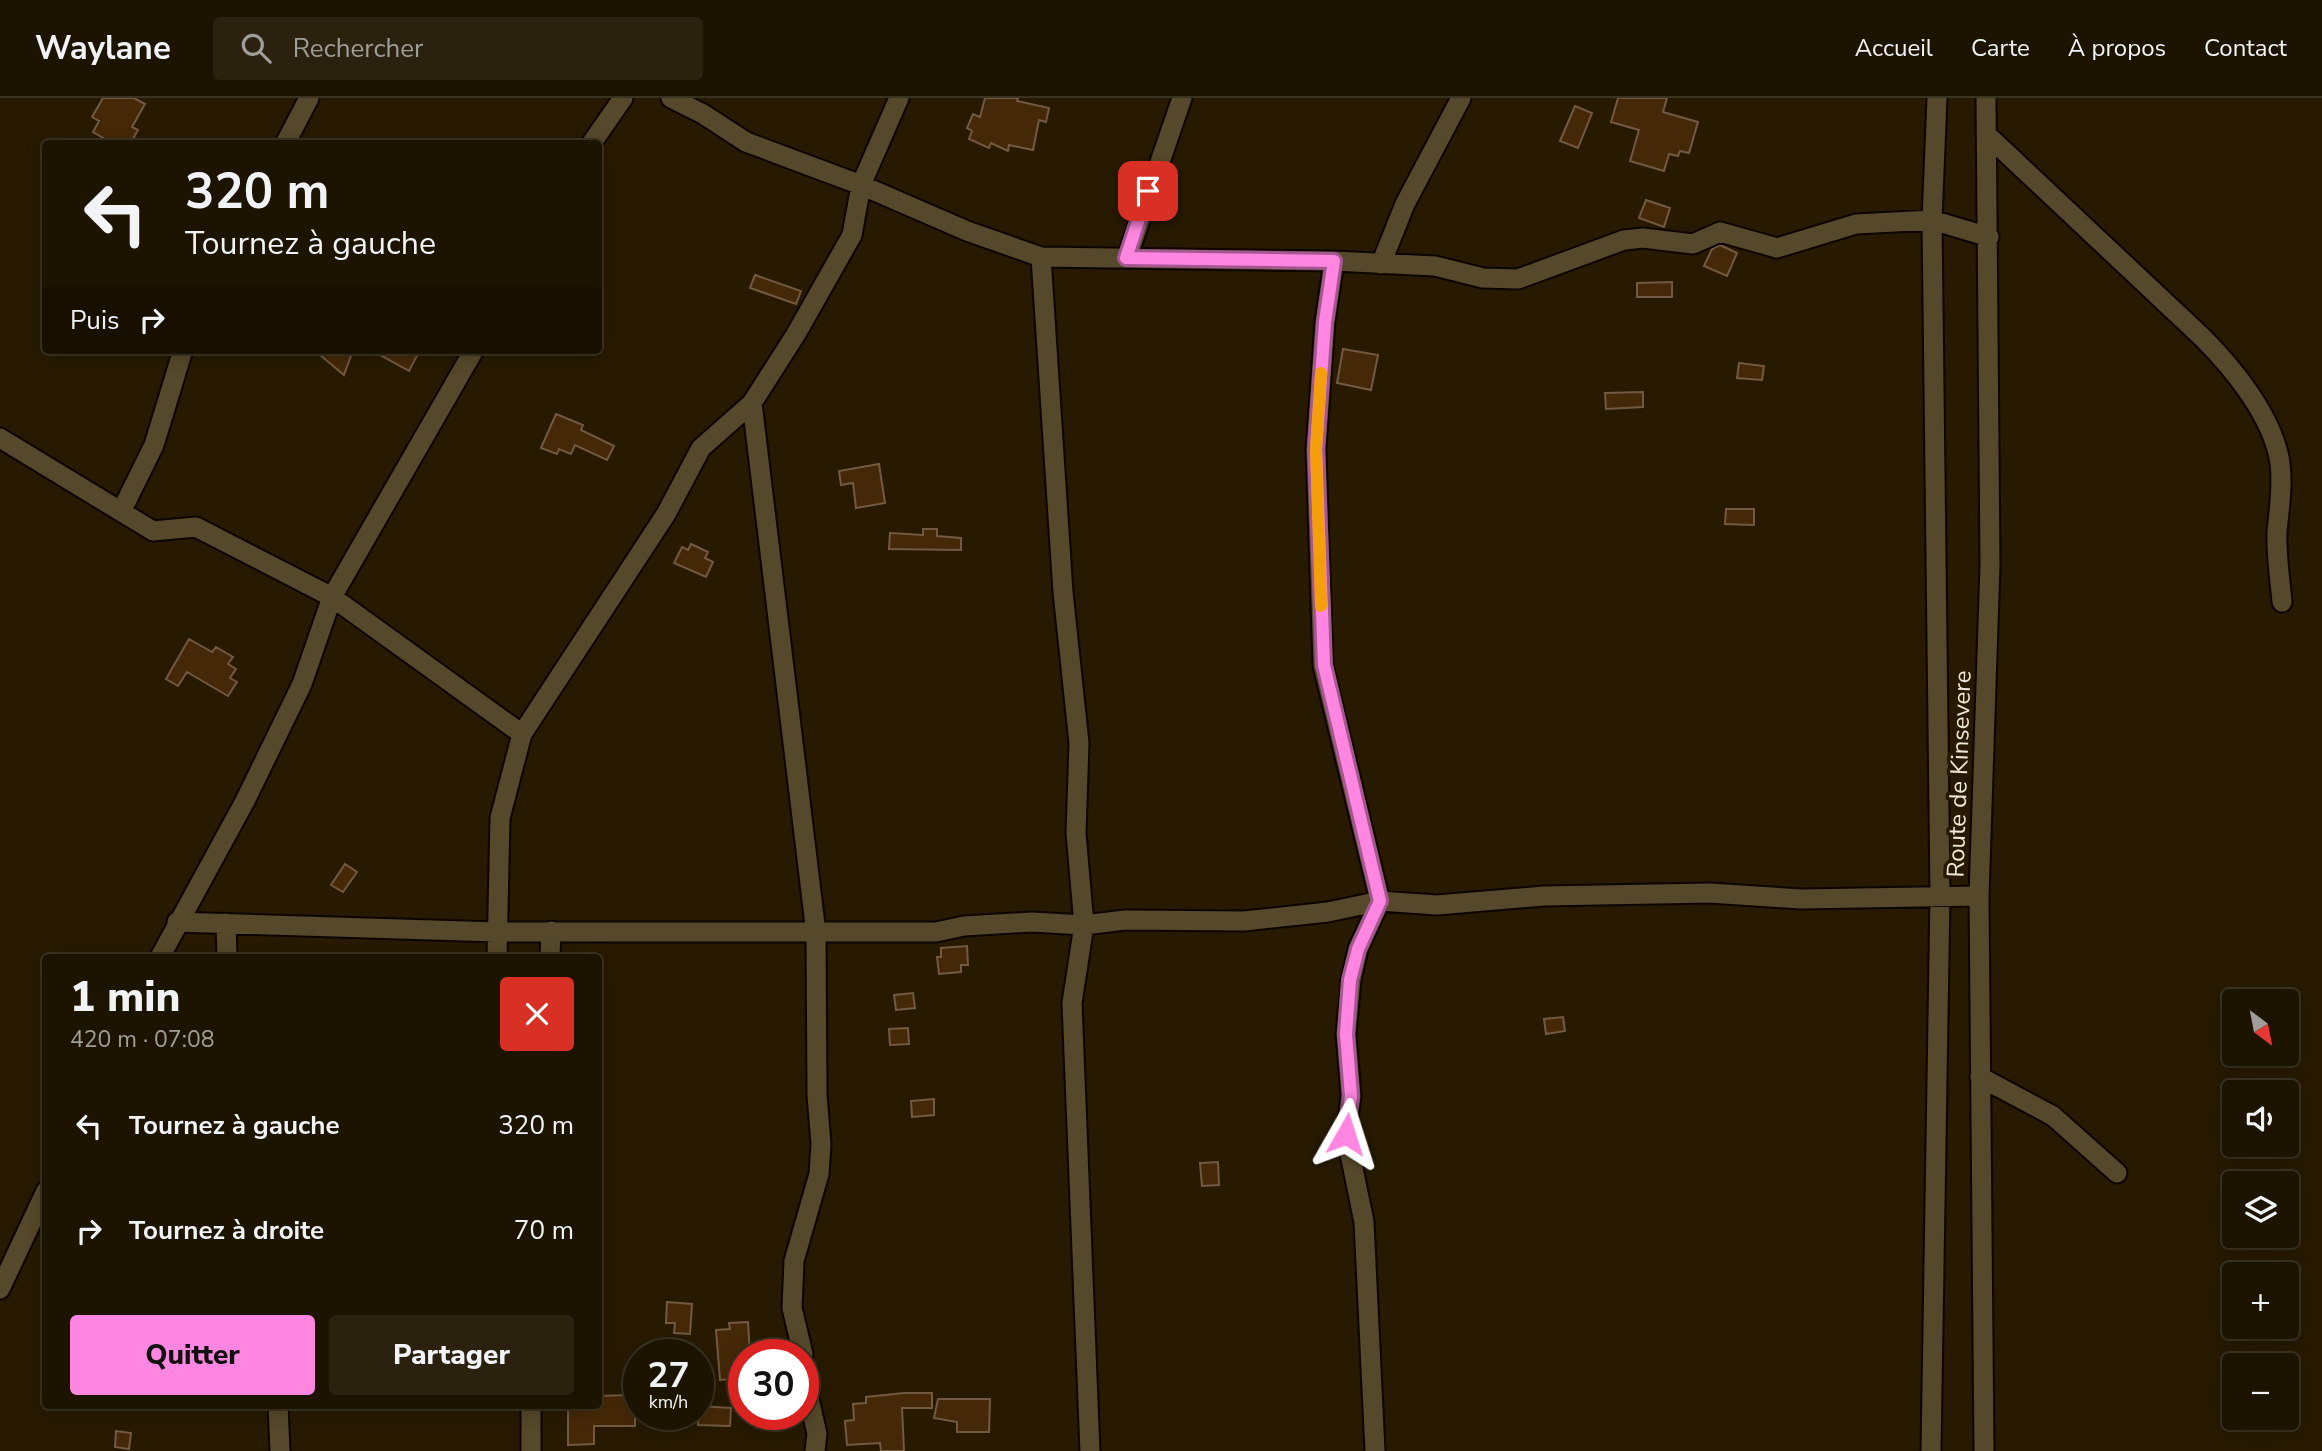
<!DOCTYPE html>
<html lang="fr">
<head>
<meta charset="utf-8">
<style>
  :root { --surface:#1d1400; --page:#2a210f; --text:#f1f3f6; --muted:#a09e99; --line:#3b3322; --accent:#fe86e0 }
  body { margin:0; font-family:"Nunito Sans",sans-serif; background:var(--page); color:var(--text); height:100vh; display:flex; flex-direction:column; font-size:26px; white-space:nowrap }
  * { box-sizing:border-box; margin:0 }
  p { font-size:23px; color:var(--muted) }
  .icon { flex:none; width:38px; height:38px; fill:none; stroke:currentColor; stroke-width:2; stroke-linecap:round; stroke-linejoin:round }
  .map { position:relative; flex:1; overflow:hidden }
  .sheet { position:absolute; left:42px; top:856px; width:560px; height:455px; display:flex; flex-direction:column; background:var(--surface); border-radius:7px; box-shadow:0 4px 18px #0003,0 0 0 2px var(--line) }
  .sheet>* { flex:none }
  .banner { position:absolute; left:42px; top:42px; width:560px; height:214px; border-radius:7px; box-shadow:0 4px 18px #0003,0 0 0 2px var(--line); background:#1d1400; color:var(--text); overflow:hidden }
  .needle { width:46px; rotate:148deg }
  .fabs { position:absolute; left:2222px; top:891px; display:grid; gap:14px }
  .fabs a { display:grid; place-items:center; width:77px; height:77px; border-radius:7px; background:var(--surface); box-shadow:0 4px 18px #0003,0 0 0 2px var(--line); font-size:35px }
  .speed { position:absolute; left:623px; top:1241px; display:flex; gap:14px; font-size:35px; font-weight:700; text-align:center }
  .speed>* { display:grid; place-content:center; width:91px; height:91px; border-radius:50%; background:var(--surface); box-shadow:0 4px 18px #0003,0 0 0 2px var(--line); line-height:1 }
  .speed small { font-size:18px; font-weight:400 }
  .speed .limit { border:10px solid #d22; background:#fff; color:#111 }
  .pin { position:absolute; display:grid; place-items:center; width:60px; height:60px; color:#fff; margin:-30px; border-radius:14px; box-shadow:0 4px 10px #0006 }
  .me { position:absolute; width:77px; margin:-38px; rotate:6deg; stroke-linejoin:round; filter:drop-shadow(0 0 5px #0008) }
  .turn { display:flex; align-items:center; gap:24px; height:147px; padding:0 28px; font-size:32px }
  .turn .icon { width:91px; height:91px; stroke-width:2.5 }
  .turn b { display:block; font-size:49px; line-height:60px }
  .then { display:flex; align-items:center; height:66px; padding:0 28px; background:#0003; gap:14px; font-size:26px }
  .round { display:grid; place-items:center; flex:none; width:74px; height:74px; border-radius:7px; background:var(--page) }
  .summary { display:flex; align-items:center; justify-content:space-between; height:119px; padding:0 28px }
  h1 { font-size:42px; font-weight:800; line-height:52px }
  .cta { display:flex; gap:14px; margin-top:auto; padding:14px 28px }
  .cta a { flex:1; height:80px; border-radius:7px; background:var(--accent); color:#111; font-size:28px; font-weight:800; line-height:80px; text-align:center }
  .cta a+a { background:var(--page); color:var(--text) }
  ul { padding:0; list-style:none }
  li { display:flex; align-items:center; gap:21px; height:105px; padding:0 28px }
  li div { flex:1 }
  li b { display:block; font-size:26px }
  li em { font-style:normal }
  header { display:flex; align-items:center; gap:42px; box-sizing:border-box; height:98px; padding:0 35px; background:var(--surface); border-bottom:2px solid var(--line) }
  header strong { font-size:33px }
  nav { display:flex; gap:38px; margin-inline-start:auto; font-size:24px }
  .search { width:490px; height:63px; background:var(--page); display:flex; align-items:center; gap:18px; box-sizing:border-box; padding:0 24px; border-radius:7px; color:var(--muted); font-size:26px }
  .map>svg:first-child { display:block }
  .building { fill:#452807; stroke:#725941; stroke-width:2 }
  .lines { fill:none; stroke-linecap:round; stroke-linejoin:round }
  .street-casing { stroke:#0f0500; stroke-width:23 }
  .street { stroke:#56482a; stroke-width:19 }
  .route-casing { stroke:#a55792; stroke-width:18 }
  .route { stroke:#fe86e0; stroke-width:12 }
  .slow { stroke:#f59e0b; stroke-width:12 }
  .labels { text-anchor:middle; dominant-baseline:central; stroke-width:7; stroke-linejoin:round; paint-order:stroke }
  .street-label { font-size:24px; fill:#f0e8d7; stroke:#271a00 }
</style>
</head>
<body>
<header>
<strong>Waylane</strong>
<div class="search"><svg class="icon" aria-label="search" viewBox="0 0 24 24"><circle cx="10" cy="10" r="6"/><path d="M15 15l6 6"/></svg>Rechercher</div>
<nav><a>Accueil</a><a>Carte</a><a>À propos</a><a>Contact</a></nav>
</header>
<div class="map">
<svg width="2322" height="1353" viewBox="0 0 2322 1353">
  <rect width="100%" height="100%" fill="#271a00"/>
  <path class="building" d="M103 0H134L145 6 132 29 138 32 130 46H114L93 34 99 23 92 19Z
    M985 0H1018L1017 3 1049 10 1046 24 1039 22 1033 52 1009 47 1008 53 991 45 989 50 969 41 972 33 967 30 973 16 980 19Z
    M1618 0H1667L1663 14 1698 24 1689 55 1680 53 1678 58 1669 56 1664 73 1630 63 1639 32 1611 24Z
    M1575 8 1592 15 1578 50 1560 43Z
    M1646 102 1670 110 1664 129 1639 120Z
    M1720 147 1737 155 1727 178 1704 168 1712 151Z
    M755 177 801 193 796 206 750 190Z
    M1672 184V199H1637V185Z
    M1343 251 1378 257 1371 292 1337 285Z
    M314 252H353L344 277Z
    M371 252H420L409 273Z
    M1739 265 1764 268 1762 282 1737 280Z
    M1643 294V309L1606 311 1605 295Z
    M556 316 583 327 581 332 614 348 607 362 575 347 571 356 559 351 557 356 541 350Z
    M879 366 885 405 856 410 853 385 841 387 839 373Z
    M1726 411H1754V427L1725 426Z
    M923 431H937V438L961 440V452L889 451 890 435 923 437Z
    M691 446 708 454 705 460 713 464 706 479 674 465 682 449 688 452Z
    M189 541 212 554 216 549 233 559 228 566 236 571 230 580 237 584 228 598 187 574 178 588 166 581Z
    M345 766 357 774 343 794 331 787Z
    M967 848 968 867H961V874L939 876 937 859H941V850Z
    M913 895 915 910 896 912 894 897Z
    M1563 919 1565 933 1546 936 1544 921Z
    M908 930 909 946 890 947 889 931Z
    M934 1001V1017L912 1019 911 1003Z
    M1218 1064 1219 1087 1202 1088 1200 1065Z
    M667 1204 692 1206 690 1236 674 1235 675 1225H666Z
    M748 1224 750 1256H744V1280L720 1282 716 1232 730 1231 729 1225Z
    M904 1295H932V1310H902L904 1353H881L880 1345 847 1347 845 1323 854 1322 853 1306 866 1305V1299Z
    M629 1297 630 1307H635V1328H594V1346L568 1347V1310L598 1307V1298Z
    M938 1301H990L989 1334H957V1324L934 1320Z
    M698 1308 731 1310 730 1328 698 1327Z
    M116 1333 131 1335 129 1351 115 1349Z"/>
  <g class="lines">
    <defs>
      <path id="street" d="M671 0 703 16 746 44 861 87 967 133 1041 159 1334 163 1435 168 1483 180 1518 181 1624 142 1643 140 1693 146 1720 134 1777 150 1856 126 1932 122 1989 139
        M1986 36 2202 239C2234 271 2273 319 2280 365 2283 389 2279 411 2277 434 2276 457 2280 481 2282 504
        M285 46 309 0
        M591 46 623 0
        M1041 159 1063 494 1079 645 1076 735 1084 827 1072 905 1090 1353
        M1127 160 1182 0
        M1334 163 1325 224 1316 351 1323 567 1380 803 1358 851 1351 882 1346 936 1351 998 1346 1036 1364 1124 1375 1353
        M1381 166 1405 106 1461 0
        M752 305 816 835 817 997 821 1046 819 1076 794 1163 792 1210 803 1256
        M0 340 153 433 196 429 332 499 522 636
        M122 412 154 347 183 252
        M177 824 497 834H936L964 828 1032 824 1084 827 1125 822 1244 823 1328 814 1380 803 1437 807 1544 798 1710 795 1801 801 1979 798
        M226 825 227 859
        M160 859 245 703 302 586 332 499 474 252
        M497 859 500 720 522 636 666 416 701 350 752 305 796 236 852 137 861 87 899 0
        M550 859 551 833
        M1980 979 2053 1018 2117 1075
        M0 1191 46 1093
        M803 1274 817 1336 815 1353
        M278 1307 280 1353
        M531 1353V1307
        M1931 1353 1940 797 1932 122 1937 0
        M1984 1353 1979 798 1990 467 1986 0"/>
    </defs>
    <use href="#street" class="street-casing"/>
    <use href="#street" class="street"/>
  </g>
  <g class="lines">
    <defs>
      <path id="route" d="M1148 93 1126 160 1334 163 1325 224 1316 351 1324 567 1380 803 1358 851 1350 882 1346 936 1351 998 1346 1036"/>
    </defs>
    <use href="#route" class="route-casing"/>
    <use href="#route" class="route"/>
    <path class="slow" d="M1321 275 1316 351 1321 508"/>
  </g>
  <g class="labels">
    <g class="street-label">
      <text transform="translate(1959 676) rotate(-88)">Route de Kinsevere</text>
    </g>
  </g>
</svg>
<div class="fabs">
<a><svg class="needle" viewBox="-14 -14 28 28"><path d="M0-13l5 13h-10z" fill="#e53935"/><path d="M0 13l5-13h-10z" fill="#a09e99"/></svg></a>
<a><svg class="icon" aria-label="sound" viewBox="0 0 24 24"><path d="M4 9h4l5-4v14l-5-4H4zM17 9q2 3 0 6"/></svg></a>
<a><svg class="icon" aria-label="layers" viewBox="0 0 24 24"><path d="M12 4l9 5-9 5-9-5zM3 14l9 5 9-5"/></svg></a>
<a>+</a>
<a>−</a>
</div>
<div class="speed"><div>27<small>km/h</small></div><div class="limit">30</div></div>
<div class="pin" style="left:1148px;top:93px;background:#d93025"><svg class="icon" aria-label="arrive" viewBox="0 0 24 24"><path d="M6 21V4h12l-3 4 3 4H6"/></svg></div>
<svg class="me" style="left:1346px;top:1036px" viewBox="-20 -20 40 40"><path d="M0-17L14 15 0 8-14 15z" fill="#fe86e0" stroke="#fff" stroke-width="4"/></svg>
<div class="banner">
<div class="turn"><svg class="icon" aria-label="left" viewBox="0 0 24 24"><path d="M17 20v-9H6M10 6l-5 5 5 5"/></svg><div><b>320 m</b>Tournez à gauche</div></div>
<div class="then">Puis<svg class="icon" aria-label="right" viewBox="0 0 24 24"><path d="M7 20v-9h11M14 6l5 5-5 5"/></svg></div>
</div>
<section class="sheet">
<div class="summary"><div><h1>1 min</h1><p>420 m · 07:08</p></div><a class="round" style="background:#d93025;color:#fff"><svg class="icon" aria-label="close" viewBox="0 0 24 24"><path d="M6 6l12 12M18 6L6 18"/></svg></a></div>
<ul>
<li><svg class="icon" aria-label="left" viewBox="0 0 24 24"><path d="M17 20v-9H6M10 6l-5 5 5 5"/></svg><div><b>Tournez à gauche</b></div><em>320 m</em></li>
<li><svg class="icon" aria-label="right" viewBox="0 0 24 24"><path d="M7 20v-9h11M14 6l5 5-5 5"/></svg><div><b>Tournez à droite</b></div><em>70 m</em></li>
</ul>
<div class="cta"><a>Quitter</a><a>Partager</a></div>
</section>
</div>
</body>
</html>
